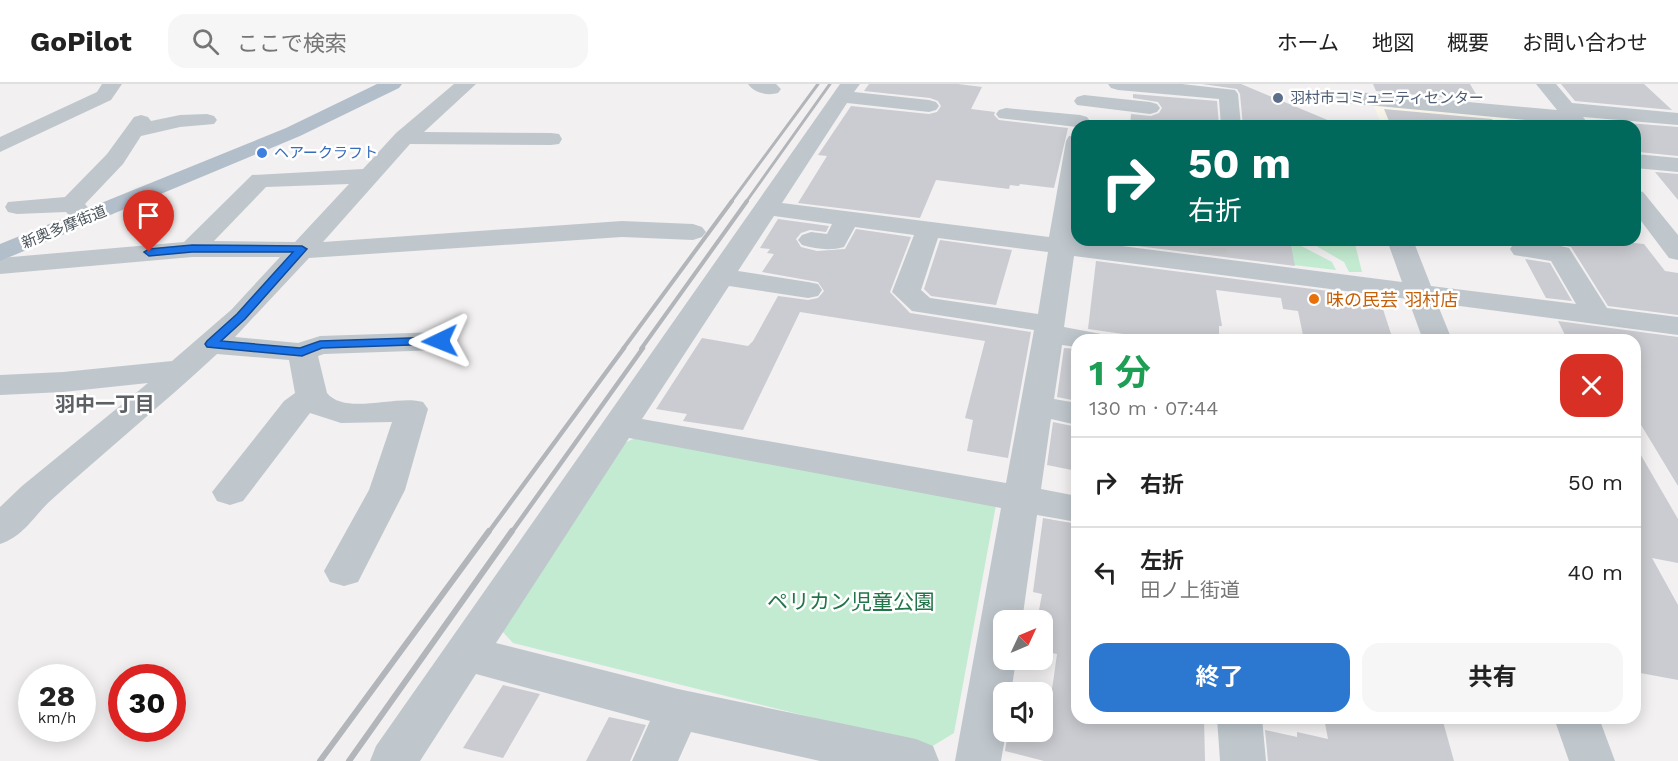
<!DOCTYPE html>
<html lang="ja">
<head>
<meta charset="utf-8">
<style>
  :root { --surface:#fff; --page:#f6f6f6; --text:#222; --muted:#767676; --line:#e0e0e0; --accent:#2c77cf }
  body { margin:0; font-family:"Work Sans","Noto Sans JP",sans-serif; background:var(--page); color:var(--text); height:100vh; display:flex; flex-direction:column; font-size:22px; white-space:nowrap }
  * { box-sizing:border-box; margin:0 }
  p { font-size:20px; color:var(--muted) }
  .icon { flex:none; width:33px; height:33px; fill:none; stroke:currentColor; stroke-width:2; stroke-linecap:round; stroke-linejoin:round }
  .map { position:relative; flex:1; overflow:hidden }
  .side { position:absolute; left:1071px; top:250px; width:570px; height:390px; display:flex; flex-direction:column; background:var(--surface); border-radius:18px; box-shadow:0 3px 15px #0003 }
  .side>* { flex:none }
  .banner { position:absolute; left:1071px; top:36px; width:570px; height:126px; border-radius:18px; box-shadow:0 3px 15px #0003; background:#00695c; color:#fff; overflow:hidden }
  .needle { width:39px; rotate:46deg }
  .fabs { position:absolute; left:993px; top:526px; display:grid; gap:12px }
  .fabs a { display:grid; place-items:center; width:60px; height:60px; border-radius:12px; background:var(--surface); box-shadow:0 3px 15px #0003; font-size:30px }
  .speed { position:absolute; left:18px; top:580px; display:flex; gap:12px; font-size:30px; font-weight:700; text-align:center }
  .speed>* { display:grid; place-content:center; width:78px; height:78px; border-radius:50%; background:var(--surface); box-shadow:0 3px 15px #0003; line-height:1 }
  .speed small { font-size:15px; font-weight:400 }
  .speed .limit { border:9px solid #d22; background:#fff; color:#111 }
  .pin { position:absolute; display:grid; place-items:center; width:51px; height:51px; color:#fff; margin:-62px -26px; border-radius:50% 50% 50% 0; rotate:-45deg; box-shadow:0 0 6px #0007 }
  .pin .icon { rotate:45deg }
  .me { position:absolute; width:66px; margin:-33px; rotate:268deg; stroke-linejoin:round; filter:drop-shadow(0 0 4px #0008) }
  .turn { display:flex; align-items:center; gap:21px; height:126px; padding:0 18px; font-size:27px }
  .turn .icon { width:78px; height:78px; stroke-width:2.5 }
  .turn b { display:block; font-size:42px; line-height:51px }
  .round { display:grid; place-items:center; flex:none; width:63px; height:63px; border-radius:18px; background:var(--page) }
  .summary { display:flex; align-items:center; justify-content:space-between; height:102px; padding:0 18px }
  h1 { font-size:36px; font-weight:700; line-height:45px; color:#1e9e55 }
  .primary-button { display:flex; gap:12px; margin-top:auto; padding:12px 18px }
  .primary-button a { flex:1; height:69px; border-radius:18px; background:var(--accent); color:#fff; font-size:24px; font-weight:700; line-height:69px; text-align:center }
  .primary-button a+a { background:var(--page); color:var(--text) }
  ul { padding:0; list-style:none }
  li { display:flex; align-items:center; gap:18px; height:90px; padding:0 18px; border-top:2px solid var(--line) }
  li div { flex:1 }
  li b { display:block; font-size:22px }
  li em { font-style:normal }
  header { display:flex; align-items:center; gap:36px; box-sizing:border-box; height:84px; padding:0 30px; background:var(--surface); border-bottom:2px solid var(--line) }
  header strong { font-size:28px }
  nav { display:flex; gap:33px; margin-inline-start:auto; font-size:21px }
  .search { width:420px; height:54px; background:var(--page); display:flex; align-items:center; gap:15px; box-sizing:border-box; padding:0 21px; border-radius:18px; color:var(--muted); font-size:22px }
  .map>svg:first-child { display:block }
  .commercial { fill:#faf6eb }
  .green { fill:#c3ebd1 }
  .building { fill:#caccd1 }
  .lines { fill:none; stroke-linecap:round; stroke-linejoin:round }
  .minor-tunnel { stroke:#c8c9cb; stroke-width:27; stroke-dasharray:27 14; stroke-linecap:butt }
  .minor { fill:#bfc7cd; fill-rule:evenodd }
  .major { fill:#b2bfcb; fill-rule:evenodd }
  .rail-far3 { stroke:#b2b5b9; stroke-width:3 }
  .rail-far2 { stroke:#b2b5b9; stroke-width:4 }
  .rail-far1 { stroke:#b2b5b9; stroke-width:4.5 }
  .rail { stroke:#b2b5b9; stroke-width:6 }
  .route { fill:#1a73e8; stroke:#114b97; stroke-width:1.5 }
  .service-dot { fill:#5c6f8a; stroke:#fff; stroke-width:2 }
  .shop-dot { fill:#3f7fe0; stroke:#fff; stroke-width:2 }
  .food-dot { fill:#e8710a; stroke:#fff; stroke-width:2 }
  .labels { text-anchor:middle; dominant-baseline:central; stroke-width:5; stroke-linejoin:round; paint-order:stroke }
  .far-service-label { font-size:15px; fill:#4e5e75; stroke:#fff; text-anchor:start }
  .far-shop-label { font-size:15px; fill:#366cbe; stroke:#fff; text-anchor:start }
  .far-street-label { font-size:15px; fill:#49535b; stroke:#fff }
  .food-label { font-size:18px; fill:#c56008; stroke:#fff; text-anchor:start }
  .neighbourhood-label { font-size:20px; font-weight:bold; fill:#5d6064; stroke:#fff }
  .near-park-label { font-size:21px; fill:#217549; stroke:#fff }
</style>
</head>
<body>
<header>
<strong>GoPilot</strong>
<div class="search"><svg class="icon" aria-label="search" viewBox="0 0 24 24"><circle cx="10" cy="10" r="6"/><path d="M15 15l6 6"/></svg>ここで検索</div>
<nav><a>ホーム</a><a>地図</a><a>概要</a><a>お問い合わせ</a></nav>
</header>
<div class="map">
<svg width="1678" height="677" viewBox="0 0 1678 677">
  <rect width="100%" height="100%" fill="#f2f0f0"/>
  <path class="commercial" d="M1372 18 1505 30 1512 42H1382Z"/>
  <path class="green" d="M1290 156 1332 178 1336 186 1252 176Z
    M1306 156H1354L1362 188H1349L1344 178Z
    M640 352 996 421 954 649 931 663 513 559 501 546 622 360Z"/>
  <path class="building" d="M869 0H958L982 3 971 25 995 28 994 31 999 36 1068 44 1054 104 1020 100 1019 102 1010 101 1009 105 936 96 920 134 798 119 827 72 818 71 851 22 929 30 937 28 941 22 938 17 930 14 864 7Z
    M1202 0H1241L1342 42H1243L1240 10 1237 5Z
    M1373 0H1470L1480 17 1376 7Z
    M1561 0H1644L1672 26 1575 17Z
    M1133 10 1217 17 1219 42H1130L1131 30 1151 32 1159 29 1162 24 1158 18 1133 14Z
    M1384 25 1492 35 1496 42H1391Z
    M1590 36 1678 43V72L1639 68 1635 64V42H1594Z
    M1655 88 1678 90V116Z
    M778 135 829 142 826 148 810 146 801 149 796 155 801 163 817 167 845 165 856 145 911 153 890 208 910 229 1031 248 1008 374 967 367 973 336 965 334 985 257 800 228 743 346 683 337 687 330 656 325 702 254 748 262 753 257 778 212 808 216 818 214 824 207 818 198 762 188 774 170 767 169 770 165 760 164Z
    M940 156 1012 166 996 221 931 212 924 205Z
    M1098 156H1290L1295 182 1098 157Z
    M1539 156H1605L1644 160 1665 187 1678 189V231L1608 222 1571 163Z
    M1525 175 1550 179 1572 217 1546 214Z
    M1096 177 1367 212 1368 214 1380 216 1393 256H1304L1298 227 1283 225 1281 214 1216 206 1222 242H1219V256H1166L1088 245Z
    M1558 237 1678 253V402L1635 331V256L1567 255Z
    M1064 264 1077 265V317L1057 313Z
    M1053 338 1077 343V387L1047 381Z
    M1635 361 1678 435V479L1652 474 1678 521V596L1635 588Z
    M1043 434 1077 440V634H1204L1205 677H1044L1005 667 1008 648H1042V625L1049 627 1057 570 1042 567V537H1037L1042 510 1033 508Z
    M503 601 540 610 503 674 463 664Z
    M609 633 646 641 630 677H586Z
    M1324 634H1442L1454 677H1268L1265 646 1297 653V648L1328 655Z"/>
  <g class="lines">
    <path class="minor-tunnel" d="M1213 164V170"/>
    <path class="minor" d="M102 0H122L111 16 0 68V53L97 8Z
      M454 0H476L424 48 551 49 559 50 562 55 559 60 551 61 410 60 323 158 622 137 693 140 702 143 706 148 702 153 693 156 622 153 309 174 235 253 298 259 320 252 440 248 450 251 455 257 450 263 440 266 324 270 318 272 327 309C346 332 397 310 423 318L428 325 405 406 358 498 344 502 330 498 324 487 369 406 392 338 341 339 310 329 243 417 230 421 217 417 212 408 284 317 295 309 289 276 217 270C162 321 104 368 48 419 32 435 22 453 0 460V423L22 402 148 299 63 308 0 311V291L63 288 172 277 231 226 280 173H192L0 190V174L184 158 252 91 363 85 396 49ZM349 100 295 158 214 157 266 103Z
      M748 0H776L781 5 778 9C768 12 754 9 748 0Z
      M840 0H860L854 8 929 16 936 18 939 22 936 26 929 28 847 19 782 119 1049 153 1066 57 1069 52 1077 51V135L1075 156 1402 198 1387 156H1413L1431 202 1576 220 1551 177 1514 171 1510 165 1514 159C1531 155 1552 160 1569 164L1607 224 1678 233V251L1437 219 1452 256H1423L1408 215 1074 172 1064 243 1101 250 1106 256H1077V263L1062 261 1054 315 1077 319V341L1051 335 1041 405 1077 412V438L1037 431 1022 537H1004V576H1016L1011 609H1004V648H1006L1001 677H955L1001 424 629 354 496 559 678 605 916 655 933 662 939 677H820L691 648 678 677H632L650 637 476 590 420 677H370L376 662ZM774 132 832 140 827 150 811 148 802 151 798 156 802 161C816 165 830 167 844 163L855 143 914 151 892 208 912 227 1034 246 1006 399 642 335 729 202 808 214 818 212 822 206 818 200 808 198 738 187ZM938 154 1048 168 1038 230 930 214 921 206Z
      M1108 0H1182L1235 6 1238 10 1241 42H1221L1219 15 1118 6 1111 4Z
      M1536 0H1556L1572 19 1678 29V41L1583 33 1590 42H1569L1567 40 1346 19 1339 17 1336 13 1339 9 1346 7 1557 26Z
      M1084 11 1150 18 1157 20 1160 24 1157 28 1150 30 1077 21 1074 17 1077 13Z
      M1006 24 1080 31 1087 33 1090 37 1087 41 1077 43 999 34 996 30 999 26Z
      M207 30 214 32 217 36 214 40 180 43 141 52 123 80 85 120 97 134 94 139C80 143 75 138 66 128L17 130 8 128 5 123 8 118 65 113 107 70 134 33 141 31 148 33 151 37 180 31Z
      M1635 70 1678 74V88L1635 84Z
      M1635 106 1643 108 1678 151V176L1669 174 1635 129Z
      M1217 634H1262L1266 677H1220Z
      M1554 634H1599L1615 677H1569Z"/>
    <path class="major" d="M377 0H402L399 4 300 52 0 177V160L286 44Z"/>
    <path class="rail-far3" d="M731 118 818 0
      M746 118 830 0"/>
    <path class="rail-far2" d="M623 265 732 117
      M641 265 747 117"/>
    <path class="rail-far1" d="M488 449 624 264
      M511 449 643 264"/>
    <path class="rail" d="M320 677 489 447
      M349 677 512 447"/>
  </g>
  <path class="route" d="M192 161 302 162 307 165 245 235 221 257 300 264 320 257 440 253 447 257 440 260 322 264 302 272 207 263 205 260 207 257 237 230 293 168H192L149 172 144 168 149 165Z"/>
  <circle class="service-dot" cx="1278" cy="14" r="6"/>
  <circle class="shop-dot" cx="262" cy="69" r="6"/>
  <circle class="food-dot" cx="1314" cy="215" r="6"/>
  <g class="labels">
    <g class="far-service-label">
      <text x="1290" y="14">羽村市コミュニティセンター</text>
    </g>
    <g class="far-shop-label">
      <text x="274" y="69">ヘアークラフト</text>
    </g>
    <g class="far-street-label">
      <text transform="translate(64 143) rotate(-22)">新奥多摩街道</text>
    </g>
    <g class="food-label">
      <text x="1326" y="215">味の民芸 羽村店</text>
    </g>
    <g class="neighbourhood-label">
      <text x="105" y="320">羽中一丁目</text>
    </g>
    <g class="near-park-label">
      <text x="851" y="517">ペリカン児童公園</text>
    </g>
  </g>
</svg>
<div class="fabs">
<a><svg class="needle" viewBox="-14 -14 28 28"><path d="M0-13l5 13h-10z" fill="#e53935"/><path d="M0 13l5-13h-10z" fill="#767676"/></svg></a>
<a><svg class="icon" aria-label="sound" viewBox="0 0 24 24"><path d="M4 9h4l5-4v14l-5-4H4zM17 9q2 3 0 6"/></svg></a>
</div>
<div class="speed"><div>28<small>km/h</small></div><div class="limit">30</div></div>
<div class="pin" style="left:149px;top:168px;background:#d93025"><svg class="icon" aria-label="arrive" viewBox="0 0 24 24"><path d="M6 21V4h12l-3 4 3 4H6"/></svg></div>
<svg class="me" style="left:440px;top:257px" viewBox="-20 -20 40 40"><path d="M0-17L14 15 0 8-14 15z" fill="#1a73e8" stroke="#fff" stroke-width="4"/></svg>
<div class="banner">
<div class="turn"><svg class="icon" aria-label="right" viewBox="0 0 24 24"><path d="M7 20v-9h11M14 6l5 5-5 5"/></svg><div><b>50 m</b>右折</div></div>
</div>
<section class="side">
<div class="summary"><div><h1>1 分</h1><p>130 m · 07:44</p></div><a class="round" style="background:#d93025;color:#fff"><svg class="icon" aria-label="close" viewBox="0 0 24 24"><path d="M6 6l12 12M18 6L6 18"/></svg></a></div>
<ul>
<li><svg class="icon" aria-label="right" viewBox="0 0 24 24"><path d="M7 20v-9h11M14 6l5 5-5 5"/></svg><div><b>右折</b></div><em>50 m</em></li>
<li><svg class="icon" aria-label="left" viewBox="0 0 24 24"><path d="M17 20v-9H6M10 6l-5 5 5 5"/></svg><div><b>左折</b><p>田ノ上街道</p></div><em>40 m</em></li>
</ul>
<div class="primary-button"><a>終了</a><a>共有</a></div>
</section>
</div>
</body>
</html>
